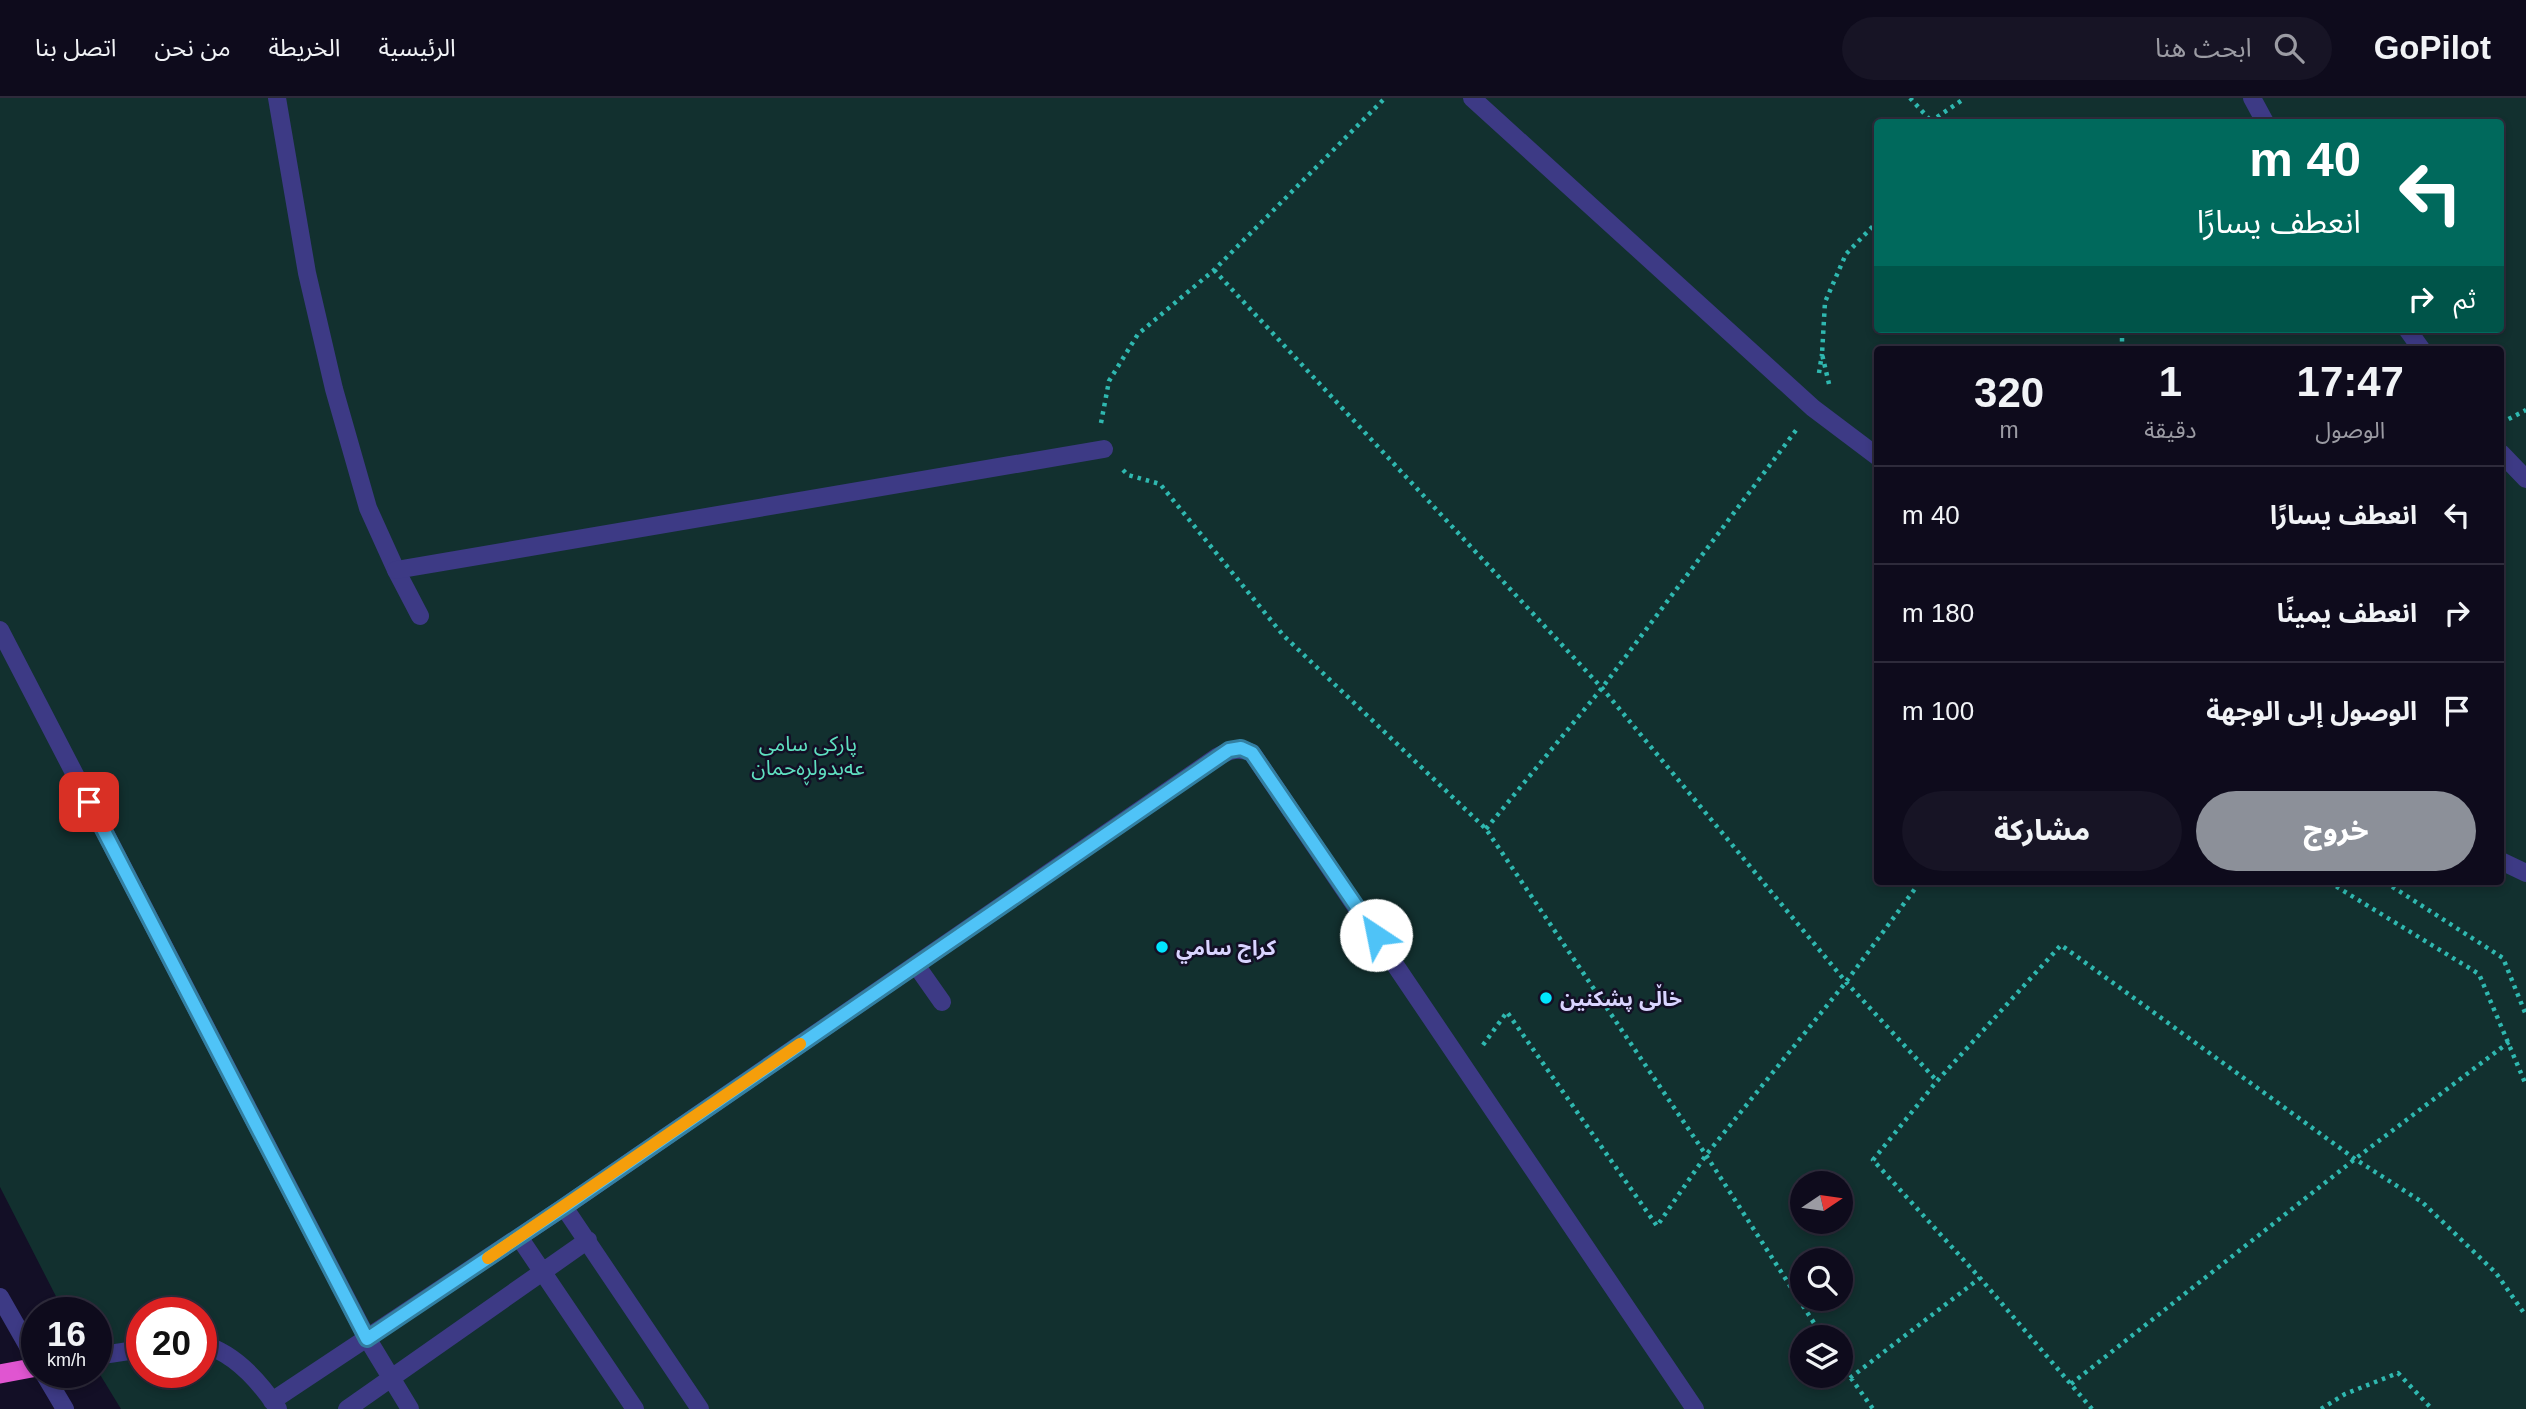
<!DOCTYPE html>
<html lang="ar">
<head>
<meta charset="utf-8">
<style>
  :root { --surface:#0e0b1c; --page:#171425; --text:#f1f3f6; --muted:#9b9ba3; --line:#2e2b3b; --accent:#8c9099 }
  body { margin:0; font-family:Arial,"Noto Sans Arabic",sans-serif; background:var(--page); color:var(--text); direction:rtl; height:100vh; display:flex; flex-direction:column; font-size:26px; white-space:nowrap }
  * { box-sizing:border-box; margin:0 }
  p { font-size:23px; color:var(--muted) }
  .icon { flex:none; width:38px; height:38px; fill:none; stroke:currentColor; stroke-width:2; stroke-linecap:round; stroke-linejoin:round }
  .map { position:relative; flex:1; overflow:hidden; direction:ltr }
  .drawer { position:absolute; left:1874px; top:248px; width:630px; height:539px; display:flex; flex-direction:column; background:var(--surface); border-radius:7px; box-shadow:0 4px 10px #0003,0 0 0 2px var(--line); direction:rtl }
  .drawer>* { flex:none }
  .hud { position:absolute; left:1874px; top:21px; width:630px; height:214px; border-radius:7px; box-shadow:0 4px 10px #0003,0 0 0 2px var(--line); direction:rtl; background:#00695c; color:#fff; overflow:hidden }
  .needle { width:46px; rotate:77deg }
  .controls { position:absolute; left:1790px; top:1073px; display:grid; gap:14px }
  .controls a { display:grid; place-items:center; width:63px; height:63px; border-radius:50%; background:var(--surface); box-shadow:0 4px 10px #0003,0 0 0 2px var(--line); font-size:35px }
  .speed { position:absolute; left:21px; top:1199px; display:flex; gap:14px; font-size:35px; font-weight:700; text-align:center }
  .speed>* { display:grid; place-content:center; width:91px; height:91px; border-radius:50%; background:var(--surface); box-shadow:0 4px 10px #0003,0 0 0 2px var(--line); line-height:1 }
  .speed small { font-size:18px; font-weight:400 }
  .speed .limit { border:10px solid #d22; background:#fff; color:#111 }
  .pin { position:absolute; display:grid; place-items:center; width:60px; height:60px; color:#fff; margin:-30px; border-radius:14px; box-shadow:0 4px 10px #0006 }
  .me { position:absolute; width:77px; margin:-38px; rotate:326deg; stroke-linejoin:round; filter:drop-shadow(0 0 5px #0008) }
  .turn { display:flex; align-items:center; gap:24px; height:147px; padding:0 28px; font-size:32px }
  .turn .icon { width:91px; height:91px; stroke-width:2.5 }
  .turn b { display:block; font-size:49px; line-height:60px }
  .then { display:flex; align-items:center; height:66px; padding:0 28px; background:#0003; gap:14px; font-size:26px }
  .eta { display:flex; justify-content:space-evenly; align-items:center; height:119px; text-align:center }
  .eta b { font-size:42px; font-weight:800; line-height:49px }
  .cta { display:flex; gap:14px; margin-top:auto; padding:14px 28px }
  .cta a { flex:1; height:80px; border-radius:42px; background:var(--accent); color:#fff; font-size:28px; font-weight:800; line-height:80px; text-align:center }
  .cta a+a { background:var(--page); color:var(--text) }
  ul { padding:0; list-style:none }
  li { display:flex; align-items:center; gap:21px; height:98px; padding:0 28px; border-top:2px solid var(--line) }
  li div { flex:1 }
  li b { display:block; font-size:26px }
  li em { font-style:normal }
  header { display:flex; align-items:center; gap:42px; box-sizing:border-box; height:98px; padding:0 35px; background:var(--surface); border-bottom:2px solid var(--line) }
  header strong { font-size:33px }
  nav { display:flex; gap:38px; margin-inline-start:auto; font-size:24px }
  .search { width:490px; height:63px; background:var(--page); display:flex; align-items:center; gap:18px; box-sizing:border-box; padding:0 24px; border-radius:38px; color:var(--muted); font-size:26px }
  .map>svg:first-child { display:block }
  .green { fill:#12302f; fill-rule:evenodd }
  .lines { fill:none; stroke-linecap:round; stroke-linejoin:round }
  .path { stroke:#2fb8b0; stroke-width:4.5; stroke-dasharray:3.5 5; stroke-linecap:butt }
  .service { stroke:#3d3a85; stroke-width:18 }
  .pedestrian { stroke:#3d3a85; stroke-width:18 }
  .tertiary { stroke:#3d3a85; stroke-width:18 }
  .trunk { stroke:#e055d1; stroke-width:19 }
  .route-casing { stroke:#337fa1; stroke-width:18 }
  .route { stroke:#4fc3f7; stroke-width:12 }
  .slow { stroke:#f59e0b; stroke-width:12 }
  .poi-dot { fill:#00e5ff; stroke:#130f26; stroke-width:2.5 }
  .labels { text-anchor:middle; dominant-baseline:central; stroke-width:5; stroke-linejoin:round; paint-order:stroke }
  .park-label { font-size:21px; fill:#5fe0c0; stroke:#130f26 }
  .poi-label { font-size:21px; font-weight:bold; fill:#d9d4ff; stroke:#130f26; text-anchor:start }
</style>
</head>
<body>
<header>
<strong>GoPilot</strong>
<div class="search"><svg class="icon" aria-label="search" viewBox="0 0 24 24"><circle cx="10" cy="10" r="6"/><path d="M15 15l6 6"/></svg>ابحث هنا</div>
<nav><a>الرئيسية</a><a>الخريطة</a><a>من نحن</a><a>اتصل بنا</a></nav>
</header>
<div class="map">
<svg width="2526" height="1311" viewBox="0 0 2526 1311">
  <rect width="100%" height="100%" fill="#130f26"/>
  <path class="green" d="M0 0H2526V1311H121L96 1270V1214H64L0 1089ZM1878 24H2501V231H1878ZM1878 252H2501V784H1878ZM1802 1085H1841V1124H1802ZM1802 1162H1841V1200H1802ZM142 1214H201V1274H142ZM1802 1239H1841V1278H1802Z"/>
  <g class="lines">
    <path class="path" d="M1910 0 1931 23
      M1930 24 1965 0
      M1214 172 1602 590 1846 884 1937 983
      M2122 252V231
      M1819 275 1822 256
      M1829 286 1822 256 1825 204 1846 156 1878 123
      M1101 325 1109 283 1138 236 1214 172 1385 0
      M2501 325 2526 312
      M1123 372 1128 377 1160 386 1283 537 1486 731 1706 1057 1823 1239
      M1486 731 1602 590 1797 331
      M2329 784 2479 876 2526 987
      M2385 784 2503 860 2526 917
      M1483 947 1507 914 1657 1128 1706 1057 1846 884 1920 784
      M1841 1266 1873 1311
      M1850 1280 1980 1180
      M2071 1286 2355 1061 2509 944
      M2092 1311 1980 1180 1873 1062 1937 983 2061 847 2355 1061 2422 1104 2496 1175 2526 1218
      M2321 1311 2345 1296 2398 1275 2432 1311"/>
    <path class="service" d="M277 0 307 175 334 291 368 410 396 472 420 518
      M1472 0 1813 310 1878 359
      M2252 0 2265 24
      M2407 231 2422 252
      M2501 355 2526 381
      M0 532 367 1240 410 1311
      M2501 763 2526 775
      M916 867 942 904
      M564 1109 700 1311
      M519 1139 635 1311
      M201 1246C234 1254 260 1284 278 1311
      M96 1258 142 1251
      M272 1303 564 1109 1217 659C1230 652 1238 649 1252 655L1695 1311
      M347 1311 588 1142"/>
    <path class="pedestrian" d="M396 472 1104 351"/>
    <path class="tertiary" d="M0 1199 37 1264
      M43 1274 65 1311"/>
    <path class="trunk" d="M0 1276 37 1269"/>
  </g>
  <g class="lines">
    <defs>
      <path id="route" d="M89 704 367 1241 564 1109 1229 652 1241 650 1252 655 1376 837"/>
    </defs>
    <use href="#route" class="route-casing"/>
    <use href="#route" class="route"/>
    <path class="slow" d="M488 1160 800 946"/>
  </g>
  <g class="poi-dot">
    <circle cx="1162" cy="849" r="7"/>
    <circle cx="1546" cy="900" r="7"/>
  </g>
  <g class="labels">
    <g class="park-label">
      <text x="808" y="645">پارکی سامی<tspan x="808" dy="24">عەبدولڕەحمان</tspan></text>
    </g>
    <g class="poi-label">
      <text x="1176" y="849">کراج سامي</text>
      <text x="1560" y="900">خاڵی پشکنین</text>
    </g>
  </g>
</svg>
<div class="controls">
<a><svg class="needle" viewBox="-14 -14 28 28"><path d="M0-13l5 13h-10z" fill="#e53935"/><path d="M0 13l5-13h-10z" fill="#9b9ba3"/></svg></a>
<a><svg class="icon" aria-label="search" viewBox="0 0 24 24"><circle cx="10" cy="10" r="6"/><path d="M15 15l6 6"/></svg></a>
<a><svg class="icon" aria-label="layers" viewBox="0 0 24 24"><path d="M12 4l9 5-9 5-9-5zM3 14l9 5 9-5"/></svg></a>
</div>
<div class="speed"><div>16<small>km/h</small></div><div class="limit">20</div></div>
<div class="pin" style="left:89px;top:704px;background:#d93025"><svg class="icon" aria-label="arrive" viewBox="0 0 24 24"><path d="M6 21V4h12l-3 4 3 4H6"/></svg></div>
<svg class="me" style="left:1376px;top:837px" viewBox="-20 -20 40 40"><circle r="19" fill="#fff"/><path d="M0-13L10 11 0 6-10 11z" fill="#4fc3f7"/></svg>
<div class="hud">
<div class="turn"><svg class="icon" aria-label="left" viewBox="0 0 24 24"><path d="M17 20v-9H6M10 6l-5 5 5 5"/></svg><div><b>40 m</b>انعطف يسارًا</div></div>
<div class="then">ثم<svg class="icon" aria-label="right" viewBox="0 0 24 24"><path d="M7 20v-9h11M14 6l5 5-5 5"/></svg></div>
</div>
<section class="drawer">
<div class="eta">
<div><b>17:47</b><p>الوصول</p></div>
<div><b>1</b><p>دقيقة</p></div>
<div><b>320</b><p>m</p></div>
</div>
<ul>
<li><svg class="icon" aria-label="left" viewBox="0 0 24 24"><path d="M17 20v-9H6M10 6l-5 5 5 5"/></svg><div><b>انعطف يسارًا</b></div><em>40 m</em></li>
<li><svg class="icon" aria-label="right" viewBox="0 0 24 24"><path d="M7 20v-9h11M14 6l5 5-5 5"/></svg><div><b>انعطف يمينًا</b></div><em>180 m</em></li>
<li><svg class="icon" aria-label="arrive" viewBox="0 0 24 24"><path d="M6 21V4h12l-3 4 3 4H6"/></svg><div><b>الوصول إلى الوجهة</b></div><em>100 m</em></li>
</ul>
<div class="cta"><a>خروج</a><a>مشاركة</a></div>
</section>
</div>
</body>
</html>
